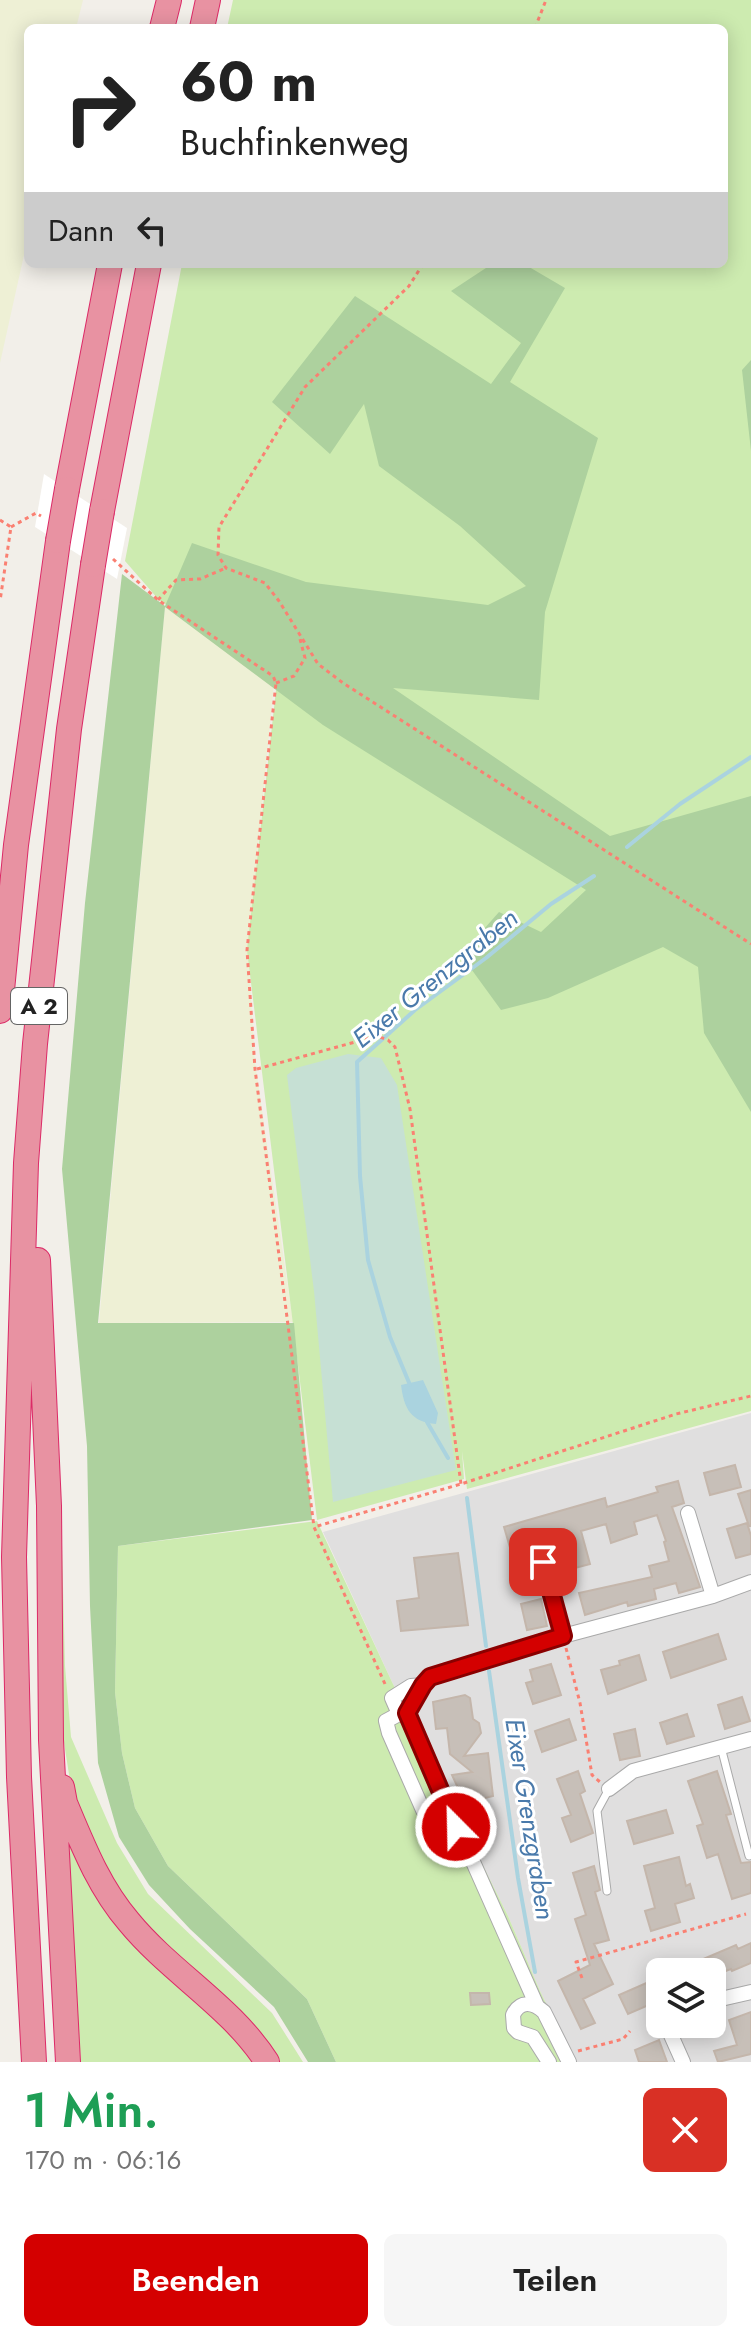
<!DOCTYPE html>
<html lang="de">
<head>
<meta charset="utf-8">
<style>
  :root { --surface:#fff; --page:#f6f6f6; --text:#222; --muted:#767676; --accent:#d40000 }
  body { margin:0; font-family:Jost,sans-serif; background:var(--page); color:var(--text); height:100vh; display:flex; flex-direction:column; font-size:30px; white-space:nowrap }
  * { box-sizing:border-box; margin:0 }
  p { font-size:26px; color:var(--muted) }
  .icon { flex:none; width:44px; height:44px; fill:none; stroke:currentColor; stroke-width:2; stroke-linecap:round; stroke-linejoin:round }
  .map { position:relative; height:2062px; overflow:hidden }
  .panel { display:flex; flex-direction:column; background:var(--surface); flex:1 }
  .panel>* { flex:none }
  .banner { position:absolute; left:24px; top:24px; width:704px; height:244px; border-radius:12px; box-shadow:0 4px 20px #0003; background:#fff; color:var(--text); overflow:hidden }
  .buttons { position:absolute; left:646px; top:1958px; display:grid; gap:16px }
  .buttons a { display:grid; place-items:center; width:80px; height:80px; border-radius:12px; background:var(--surface); box-shadow:0 4px 20px #0003; font-size:40px }
  .pin { position:absolute; display:grid; place-items:center; width:68px; height:68px; color:#fff; margin:-34px; border-radius:16px; box-shadow:0 4px 12px #0006 }
  .me { position:absolute; width:88px; margin:-44px; rotate:337deg; stroke-linejoin:round; filter:drop-shadow(0 0 6px #0008) }
  .turn { display:flex; align-items:center; gap:28px; height:168px; padding:0 24px; font-size:36px }
  .turn .icon { width:104px; height:104px; stroke-width:2.5 }
  .turn b { display:block; font-size:56px; line-height:68px }
  .then { display:flex; align-items:center; height:76px; padding:0 24px; background:#0003; gap:16px; font-size:30px }
  .round { display:grid; place-items:center; flex:none; width:84px; height:84px; border-radius:12px; background:var(--page) }
  .summary { display:flex; align-items:center; justify-content:space-between; height:136px; padding:0 24px }
  h1 { font-size:48px; font-weight:600; line-height:60px; color:#1e9e55 }
  .primary-button { display:flex; gap:16px; margin-top:auto; padding:16px 24px }
  .primary-button a { flex:1; height:92px; border-radius:12px; background:var(--accent); color:#fff; font-size:32px; font-weight:600; line-height:92px; text-align:center }
  .primary-button a+a { background:var(--page); color:var(--text) }
  .map>svg:first-child { display:block }
  .residential { fill:#e0dfdf; fill-rule:evenodd }
  .farmland { fill:#eef0d5 }
  .grass { fill:#cdebb0 }
  .forest { fill:#add19e }
  .wetland { fill:#c6e0d4 }
  .water { fill:#aad3df }
  .pier { fill:#fff }
  .lines { fill:none; stroke-linecap:round; stroke-linejoin:round }
  .stream { stroke:#aad3df; stroke-width:4 }
  .building { fill:#c7bfb8; stroke:#c4b6ab; stroke-width:2 }
  .service-casing { stroke:#a9a9a9; stroke-width:9 }
  .minor-casing { stroke:#a9a9a9; stroke-width:16 }
  .motorway-casing { stroke:#dc2a67; stroke-width:26 }
  .path { stroke:#fa8072; stroke-width:3; stroke-dasharray:4 4; stroke-linecap:butt }
  .service { stroke:#fff; stroke-width:7 }
  .minor { stroke:#fff; stroke-width:14 }
  .motorway { stroke:#e892a2; stroke-width:24 }
  .motorway-bridge-casing { stroke:#dc2a67; stroke-width:26; stroke-linecap:butt }
  .motorway-bridge { stroke:#e892a2; stroke-width:24 }
  .route-casing { stroke:#8a0000; stroke-width:20 }
  .route { stroke:#d40000; stroke-width:14 }
  .labels { text-anchor:middle; dominant-baseline:central; stroke-width:6; stroke-linejoin:round; paint-order:stroke }
  .shield { fill:#fff; stroke:#646464; stroke-width:2 }
  .shield-label { font-size:22px; font-weight:bold; fill:#222 }
  .water-label { font-size:26px; font-style:italic; fill:#4a7aab; stroke:#fff }
</style>
</head>
<body>
<div class="map">
<svg width="751" height="2062" viewBox="0 0 751 2062">
  <rect width="100%" height="100%" fill="#f2efe9"/>
  <path class="residential" d="M751 1413V2062H575L540 1991 508 1916 392 1682 323 1532ZM660 1972H712V2024H660Z"/>
  <path class="farmland" d="M0 0H83L76 28H28V237L0 363Z
    M165 606 274 683 248 950 255 1062 293 1322 99 1323Z"/>
  <path class="grass" d="M233 0H751V1411L467 1489 462 1451 464 1479 317 1520 247 950 277 681 274 675 159 600 125 561 182 264H724V28H227Z
    M317 1521 392 1682 508 1916 540 1991 575 2062H336L307 1999 168 1866 135 1808 122 1753 115 1692 118 1546Z
    M56 1545 62 1546 65 1666 71 1737 117 1843 148 1894 272 2013 303 2062H277L117 1895 74 1806 62 1730Z
    M62 1820 81 1858 261 2062H81Z"/>
  <path class="forest" d="M492 264H524L565 288 510 382 598 438 545 612 539 700 393 688 610 836 751 796V1112L704 1033 698 967 663 947 548 998 501 1010 461 955 499 912 541 932 586 890 323 725 165 607 98 1323H294L312 1520 118 1546 115 1692 122 1753 135 1808 168 1866 307 1999 336 2062H308L274 2007 190 1929 149 1885 119 1837 98 1763 90 1606 87 1446 62 1169 85 903 122 574 165 606 192 543 306 582 488 605 526 586 460 526 379 466 364 404 330 454 272 402 355 296 491 384 521 343 451 291Z
    M751 360V451L742 370Z"/>
  <path class="wetland" d="M348 1054 381 1058 397 1085 456 1470 333 1502 314 1291 287 1075 296 1068Z"/>
  <path class="water" d="M423 1380 438 1413 436 1424C411 1422 404 1409 401 1385Z"/>
  <path class="pier" d="M44 474 127 528 117 579 35 527Z"/>
  <g class="lines">
    <path class="stream" d="M627 847 680 804 751 757
      M410 1385 390 1337 368 1260 360 1176 357 1062 415 1010 486 958 551 904 594 876
      M427 1422 448 1458
      M467 1498 486 1646
      M489 1671 518 1878 535 1972"/>
  </g>
  <path class="building" d="M735 1465 741 1487 710 1495 704 1473Z
    M678 1481 684 1503 672 1507 700 1587 679 1593 676 1583 654 1589 656 1599 628 1606 627 1602 585 1615 579 1593 652 1577 649 1566 669 1561 664 1542 666 1541 657 1515 634 1522 637 1534 611 1543 606 1524 581 1531 590 1564 571 1569 562 1536 533 1544 536 1552 513 1558 504 1527 605 1498 607 1507 658 1492 656 1487Z
    M751 1490V1526H749L738 1494Z
    M747 1523 751 1536V1554L736 1558 727 1529Z
    M458 1553 468 1625 401 1631 397 1601 419 1598 414 1558Z
    M541 1599 547 1626 527 1630 521 1604Z
    M718 1634 726 1659 671 1678 663 1652Z
    M639 1655 646 1680 608 1694 601 1670 620 1665 619 1661Z
    M551 1664 561 1695 533 1704 526 1683 533 1681 530 1670Z
    M465 1695 470 1698 473 1719 479 1723 481 1733 464 1756 488 1753 493 1796 465 1803 452 1775 472 1772 450 1754 447 1728 436 1729 433 1702Z
    M742 1697 750 1721 725 1729 718 1705Z
    M687 1714 694 1736 667 1744 660 1723Z
    M569 1719 576 1740 542 1752 535 1731Z
    M635 1729 640 1756 620 1760 614 1734Z
    M578 1771 585 1791 580 1794 593 1833 571 1842 562 1818 571 1815 557 1779Z
    M717 1771 731 1814 726 1815 741 1863 751 1862V1893L732 1899 718 1854 707 1858 697 1826 703 1824 688 1781Z
    M666 1810 673 1833 634 1844 627 1821Z
    M679 1857 686 1886 690 1884 694 1898 675 1904 680 1922 651 1931 645 1911 655 1908 644 1866Z
    M594 1866 600 1890 595 1892 609 1940 594 1944 613 1984 583 1999 595 2023 581 2029 558 1981 590 1965 575 1919 586 1915 573 1873Z
    M751 1943V1963L732 1971 731 1969 715 1975 714 1972H673L736 1945 738 1949Z
    M660 1977V2000L628 2014 619 1995Z
    M470 1993H489L490 2004 471 2005Z
    M751 2012V2054L718 2062 714 2051 737 2045 729 2020Z
    M659 2040 667 2062H639L635 2050Z"/>
  <g class="lines">
    <defs>
      <path id="service" d="M721 1747 749 1856
        M607 1891 597 1811 609 1789"/>
      <path id="minor" d="M688 1513 713 1596
        M543 1562 563 1636
        M407 1713 423 1685
        M399 1714 392 1698 411 1686 423 1685 430 1677 563 1636 713 1596 751 1582
        M609 1789 633 1771 751 1739
        M468 1856 433 1823 423 1810 389 1733 386 1721 399 1714 400 1710 407 1713 537 2006
        M712 2001 751 1992
        M666 2024 683 2062
        M549 2062 533 2037 518 2032 514 2028 513 2015C520 2000 533 2002 544 2012L569 2062"/>
      <path id="motorway" d="M162 28 169 0
        M202 28 208 0
        M67 489 110 264
        M102 511 149 264
        M0 1011 16 845 58 541
        M38 1260 49 1506 51 1740 68 2062
        M62 1787 65 1803C83 1846 99 1887 129 1922 171 1973 231 2006 267 2062
        M34 2062 19 1777 14 1557 26 1163 35 1044 69 729 93 565"/>
    </defs>
    <use href="#service" class="service-casing"/>
    <use href="#minor" class="minor-casing"/>
    <use href="#motorway" class="motorway-casing"/>
    <path class="path" d="M535 28 546 0
      M423 264 409 286 305 387 219 527 218 555 226 568 265 583 279 601 318 664 343 683 751 944
      M0 520 11 527 0 601
      M11 527 36 513 41 516
      M113 559 158 600 273 676 276 683 247 950 255 1069 314 1527
      M158 600 176 580 200 579 226 568
      M276 683 294 676 305 658 300 639
      M257 1069 377 1036 388 1040 395 1047 410 1109 461 1484
      M566 1648 580 1703 592 1775 600 1782
      M385 1684 314 1527 461 1484 676 1414 751 1396
      M582 1978 576 1962 746 1914
      M578 2051 623 2039 630 2031"/>
    <use href="#service" class="service"/>
    <use href="#minor" class="minor"/>
    <use href="#motorway" class="motorway"/>
    <defs>
      <path id="motorway-bridge" d="M58 541 67 489
        M93 565 102 511"/>
    </defs>
    <use href="#motorway-bridge" class="motorway-bridge-casing"/>
    <use href="#motorway-bridge" class="motorway-bridge"/>
  </g>
  <g class="lines">
    <defs>
      <path id="route" d="M456 1827 407 1713 423 1685 430 1677 563 1636 543 1562"/>
    </defs>
    <use href="#route" class="route-casing"/>
    <use href="#route" class="route"/>
  </g>
  <g class="labels">
    <rect class="shield" x="11" y="988" width="56" height="36" rx="6"/>
    <g class="shield-label">
      <text x="39" y="1006">A 2</text>
    </g>
    <g class="water-label">
      <text transform="translate(435 978) rotate(-39)">Eixer Grenzgraben</text>
      <text transform="translate(530 1819) rotate(81)">Eixer Grenzgraben</text>
    </g>
  </g>
</svg>
<div class="buttons">
<a><svg class="icon" aria-label="layers" viewBox="0 0 24 24"><path d="M12 4l9 5-9 5-9-5zM3 14l9 5 9-5"/></svg></a>
</div>
<div class="pin" style="left:543px;top:1562px;background:#d93025"><svg class="icon" aria-label="arrive" viewBox="0 0 24 24"><path d="M6 21V4h12l-3 4 3 4H6"/></svg></div>
<svg class="me" style="left:456px;top:1827px" viewBox="-20 -20 40 40"><circle r="17" fill="#d40000" stroke="#fff" stroke-width="3"/><path d="M0-11L8 9 0 5-8 9z" fill="#fff"/></svg>
<div class="banner">
<div class="turn"><svg class="icon" aria-label="right" viewBox="0 0 24 24"><path d="M7 20v-9h11M14 6l5 5-5 5"/></svg><div><b>60 m</b>Buchfinkenweg</div></div>
<div class="then">Dann<svg class="icon" aria-label="left" viewBox="0 0 24 24"><path d="M17 20v-9H6M10 6l-5 5 5 5"/></svg></div>
</div>
</div>
<section class="panel">
<div class="summary"><div><h1>1 Min.</h1><p>170 m · 06:16</p></div><a class="round" style="background:#d93025;color:#fff"><svg class="icon" aria-label="close" viewBox="0 0 24 24"><path d="M6 6l12 12M18 6L6 18"/></svg></a></div>
<div class="primary-button"><a>Beenden</a><a>Teilen</a></div>
</section>
</body>
</html>
